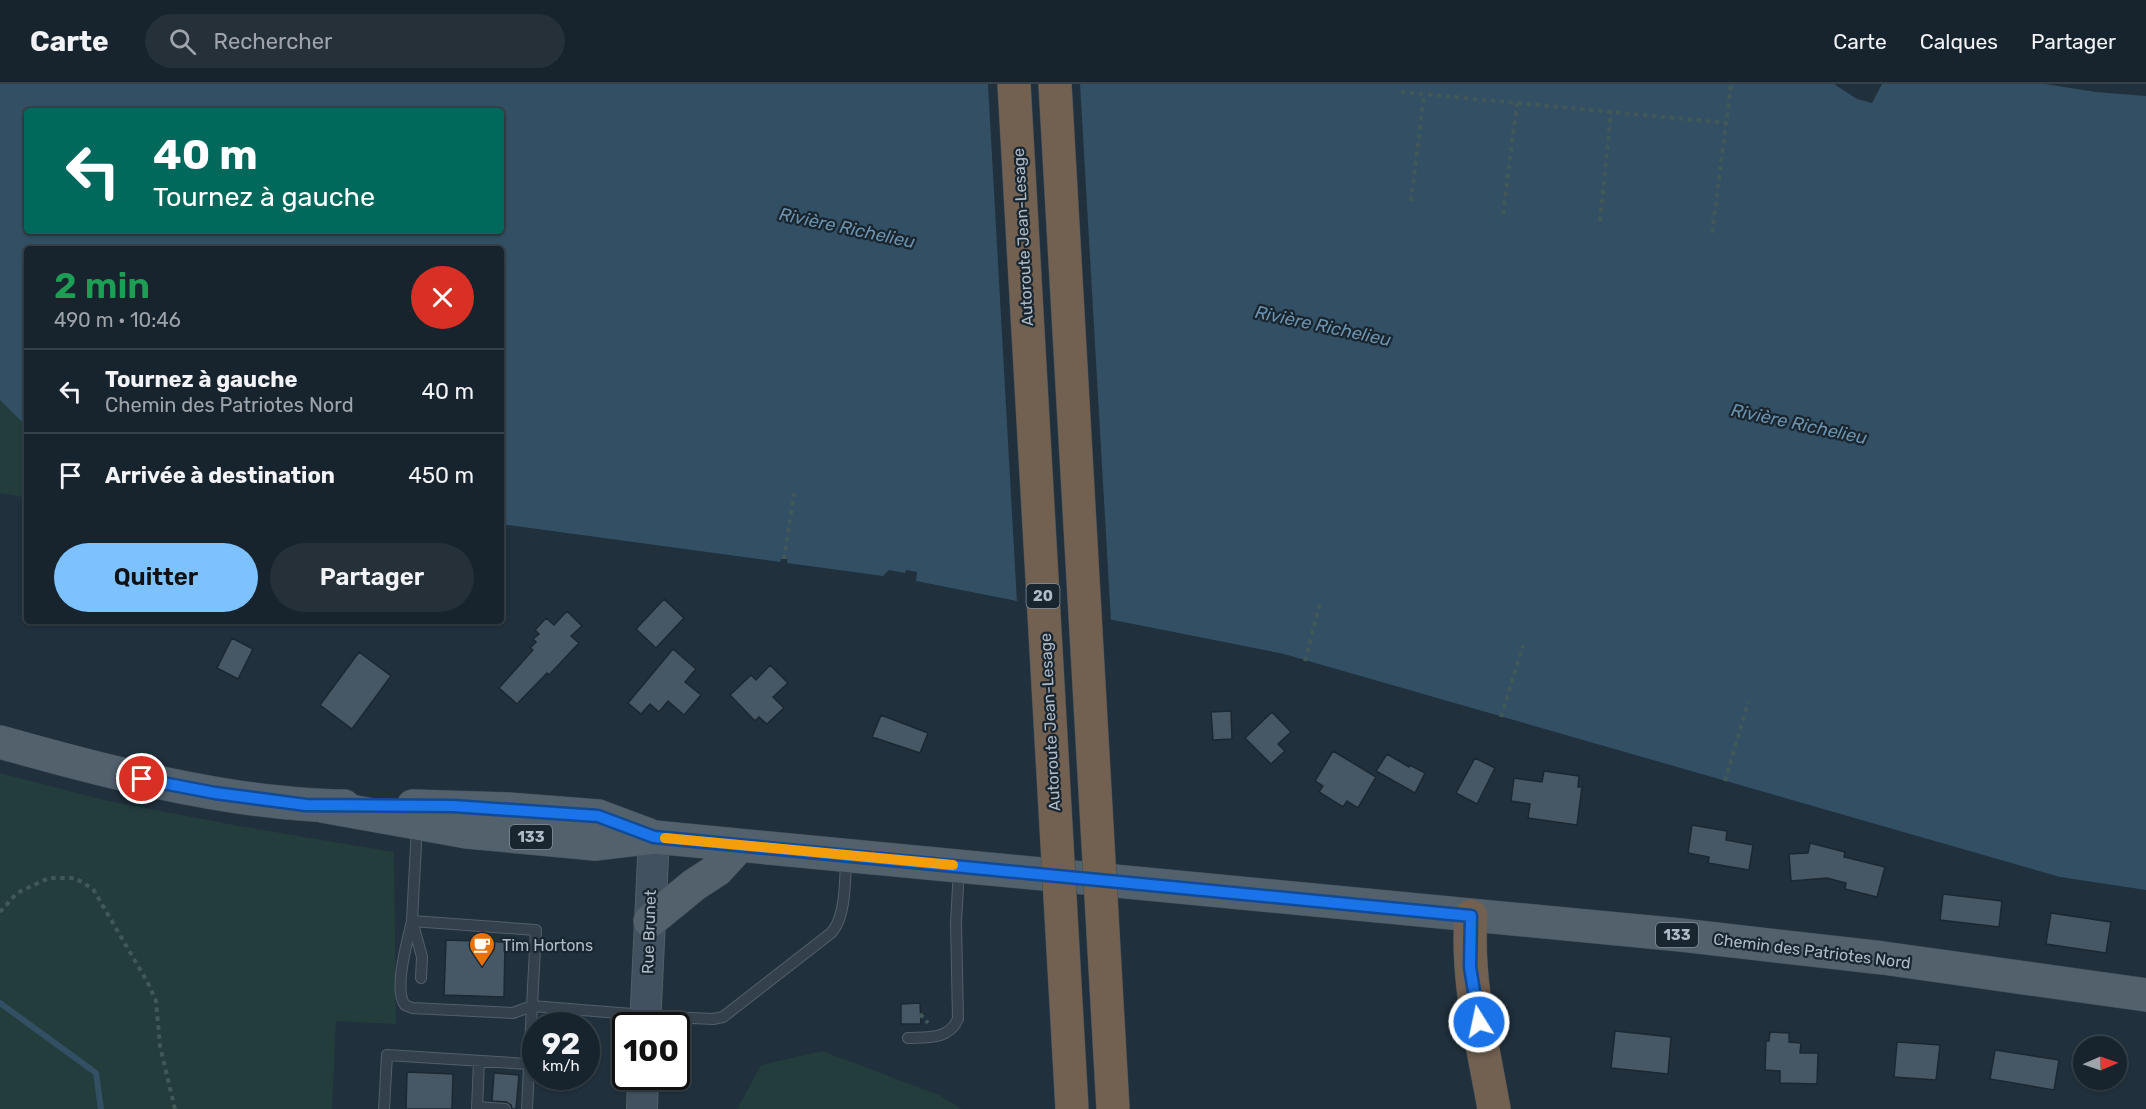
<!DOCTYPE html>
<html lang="fr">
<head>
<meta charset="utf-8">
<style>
  :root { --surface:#18242d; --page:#253039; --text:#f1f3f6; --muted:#9fa4aa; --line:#364149; --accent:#7dc2ff }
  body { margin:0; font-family:Rubik,sans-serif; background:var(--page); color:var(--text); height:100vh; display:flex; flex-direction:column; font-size:22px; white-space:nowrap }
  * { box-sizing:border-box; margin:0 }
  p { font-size:20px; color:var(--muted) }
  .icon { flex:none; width:33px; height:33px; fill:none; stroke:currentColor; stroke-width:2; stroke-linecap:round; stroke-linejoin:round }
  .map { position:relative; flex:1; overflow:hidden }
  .drawer { position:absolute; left:24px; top:162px; width:480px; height:378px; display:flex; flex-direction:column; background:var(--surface); border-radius:6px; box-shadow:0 2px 4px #0004,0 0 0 2px var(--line) }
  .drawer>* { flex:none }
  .hud { position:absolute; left:24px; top:24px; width:480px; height:126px; border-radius:6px; box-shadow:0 2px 4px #0004,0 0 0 2px var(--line); background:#00695c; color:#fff; overflow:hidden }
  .needle { width:39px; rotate:88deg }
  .controls { position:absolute; left:2073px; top:952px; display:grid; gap:12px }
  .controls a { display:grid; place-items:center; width:54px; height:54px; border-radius:50%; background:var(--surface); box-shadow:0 2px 4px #0004,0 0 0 2px var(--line); font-size:30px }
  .speed { position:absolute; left:522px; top:928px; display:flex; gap:12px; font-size:30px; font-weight:700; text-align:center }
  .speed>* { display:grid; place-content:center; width:78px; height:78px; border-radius:50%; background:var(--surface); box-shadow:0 2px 4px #0004,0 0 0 2px var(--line); line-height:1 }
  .speed small { font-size:15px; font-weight:400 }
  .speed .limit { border:3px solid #111; border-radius:9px; background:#fff; color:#111 }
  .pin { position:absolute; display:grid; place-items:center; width:51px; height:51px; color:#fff; margin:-26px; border:3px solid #fff; border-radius:50%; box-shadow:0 2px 6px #0007 }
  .me { position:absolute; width:66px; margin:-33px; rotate:350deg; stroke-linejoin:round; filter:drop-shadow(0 0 4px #0008) }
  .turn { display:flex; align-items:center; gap:21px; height:126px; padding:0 30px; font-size:27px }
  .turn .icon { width:78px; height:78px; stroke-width:2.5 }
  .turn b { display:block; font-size:42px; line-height:51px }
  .round { display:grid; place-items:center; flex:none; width:63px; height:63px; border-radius:32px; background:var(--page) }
  .head { display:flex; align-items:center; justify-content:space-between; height:102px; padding:0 30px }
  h1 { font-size:36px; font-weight:600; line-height:45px; color:#1e9e55 }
  .cta { display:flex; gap:12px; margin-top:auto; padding:12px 30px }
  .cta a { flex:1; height:69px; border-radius:36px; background:var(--accent); color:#111; font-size:24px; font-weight:600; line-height:69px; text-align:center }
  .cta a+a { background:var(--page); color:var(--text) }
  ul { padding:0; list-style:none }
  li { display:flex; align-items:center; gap:18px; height:84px; padding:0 30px; border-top:2px solid var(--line) }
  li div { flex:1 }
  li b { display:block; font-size:22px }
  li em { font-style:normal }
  header { display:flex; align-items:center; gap:36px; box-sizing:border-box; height:84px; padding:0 30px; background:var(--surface); border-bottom:2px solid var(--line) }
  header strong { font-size:28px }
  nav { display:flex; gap:33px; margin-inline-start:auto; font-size:21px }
  .search { width:420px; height:54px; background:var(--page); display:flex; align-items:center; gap:15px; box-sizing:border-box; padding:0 21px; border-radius:33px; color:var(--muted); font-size:22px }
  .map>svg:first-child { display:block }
  .green { fill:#223d3c }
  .water { fill:#324f64; fill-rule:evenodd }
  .pier { fill:#20303c }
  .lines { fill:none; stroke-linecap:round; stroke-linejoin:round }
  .stream { stroke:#324f64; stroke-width:6 }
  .building { fill:#465865; stroke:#1b2832; stroke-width:1.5 }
  .lane-casing { stroke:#525f69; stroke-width:12 }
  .secondary-casing { stroke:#525f69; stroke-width:32 }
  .primary-casing { stroke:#404d58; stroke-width:34 }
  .highway-casing { stroke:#3f4c56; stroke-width:34 }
  .path { stroke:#405958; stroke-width:4; stroke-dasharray:4.5 4.5; stroke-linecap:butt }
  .lane { stroke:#34414c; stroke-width:10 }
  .secondary { stroke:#42515f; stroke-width:30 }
  .primary { stroke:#52616c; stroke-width:33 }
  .highway { stroke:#726051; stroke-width:33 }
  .highway-bridge-casing { stroke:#3f4c56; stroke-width:34; stroke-linecap:butt }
  .highway-bridge { stroke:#726051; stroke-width:33 }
  .route-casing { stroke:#114b97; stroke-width:15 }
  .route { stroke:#1a73e8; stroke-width:10 }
  .slow { stroke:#f59e0b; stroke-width:10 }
  .labels { text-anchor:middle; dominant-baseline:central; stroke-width:4.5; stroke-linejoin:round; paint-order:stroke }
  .shield { fill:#192630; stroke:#828f9a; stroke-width:1.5 }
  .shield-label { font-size:15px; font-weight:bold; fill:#afbcc8 }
  .street-label { font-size:16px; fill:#afbcc8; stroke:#192630 }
  .poi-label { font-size:16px; fill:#afbcc8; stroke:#192630; text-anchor:start }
  .water-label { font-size:18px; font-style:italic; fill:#6d92ad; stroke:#192630 }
</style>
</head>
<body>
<header>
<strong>Carte</strong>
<div class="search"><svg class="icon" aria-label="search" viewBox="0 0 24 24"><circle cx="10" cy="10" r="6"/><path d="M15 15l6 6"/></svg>Rechercher</div>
<nav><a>Carte</a><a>Calques</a><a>Partager</a></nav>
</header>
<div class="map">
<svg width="2146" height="1025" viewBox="0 0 2146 1025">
  <rect width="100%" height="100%" fill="#20303c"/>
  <path class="green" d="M0 316 27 343V414L0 409Z
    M0 689 108 717 245 743 394 768 396 940 336 937 332 1025H0Z
    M822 967 939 1011 962 1025H737L761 981Z"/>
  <path class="water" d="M0 0H1834L1857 15 1872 19 1882 0H2045L2096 8 2146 12V806L2060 793 1284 570 916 497 917 488 906 486 905 489 889 486 883 492 787 479V475H781L780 478 501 440V165H27V343L0 316ZM27 27H501V147H27Z"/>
  <path class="pier" d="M988 0H1080L1111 538 1017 519Z"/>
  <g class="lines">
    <path class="stream" d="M0 919 96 989 101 1025"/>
  </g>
  <path class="building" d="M664 515 684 534 656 564 636 545Z
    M567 527 582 542 571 552 579 559 549 591 547 589 517 620 499 604 533 566 530 564 536 558 533 555 539 550 535 546 546 534 554 541Z
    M232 554 253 565 238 595 217 584Z
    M673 565 696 585 685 598 701 611 684 631 668 617 659 628 650 620 641 630 628 619Z
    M359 568 391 592 352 645 320 621Z
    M770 581 788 599 773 613 784 624 767 640 759 633 755 637 730 611 751 591 756 596Z
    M1231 627 1232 655 1213 656 1211 628Z
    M1272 628 1291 648 1278 660 1285 667 1271 680 1245 654Z
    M881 631 928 649 920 669 872 653Z
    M1333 667 1376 693 1358 724 1347 717 1343 723 1319 708 1323 702 1315 697Z
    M1387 670 1409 683 1410 681 1425 689 1415 709 1376 687Z
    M1475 674 1495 684 1477 720 1456 709Z
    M1544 687 1579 692 1578 703H1582L1577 741 1528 734 1530 720 1511 717 1514 694 1542 698Z
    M1692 741 1727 747 1726 756 1753 761 1749 786 1708 779 1709 773 1688 769Z
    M1810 759 1845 768 1844 773 1885 783 1877 813 1845 805 1846 799 1827 794 1791 797 1789 770 1808 769Z
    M1943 810 2002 817 1999 843 1940 836Z
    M2051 829 2111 838 2106 869 2046 860Z
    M446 856 505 858 504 913 444 911Z
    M920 919 921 940H901V920Z
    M1615 947 1671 953 1668 990 1611 984Z
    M1770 948 1789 949V958L1801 959 1800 969H1818L1817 1000 1780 999V987L1765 986 1766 957H1769Z
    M1897 958 1940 961 1936 996 1894 993Z
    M1995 966 2059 976 2054 1006 1990 995Z
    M407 988 453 990 452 1025H406Z
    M494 989 519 991 516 1025H512L511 1021 506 1018 492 1017Z"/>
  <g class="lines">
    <defs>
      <path id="lane" d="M417 742 412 837 536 846 532 922 669 933 713 935 723 933 831 849C846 834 845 795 846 775
        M412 837C408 855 393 906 405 921L412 924 513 929 532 922 527 1025
        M413 840 422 873 421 894
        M908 954C927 953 949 956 958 935L956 838 959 785
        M477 1023 505 1025
        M384 1025 387 971 528 980
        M477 1025 479 977"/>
      <path id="secondary" d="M645 942 654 753
        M642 1025 643 993"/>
      <path id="primary" d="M0 658C78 680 158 701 238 713 274 718 308 722 344 722
        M322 722 467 748 595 760 654 753 1681 851 1883 874 2146 911
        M413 722 508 725 598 732 649 751
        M650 837 694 801 717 786 739 762"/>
      <path id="highway" d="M1471 832C1466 897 1483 961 1494 1025"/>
    </defs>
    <use href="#lane" class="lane-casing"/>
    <use href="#secondary" class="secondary-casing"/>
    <use href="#primary" class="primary-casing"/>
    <use href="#highway" class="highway-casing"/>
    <path class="path" d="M1401 8 1727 39
      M1411 117 1424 11
      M1503 130 1517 19
      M1600 137 1611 28
      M1712 149 1731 0
      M784 475 794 409
      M1305 577 1320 519
      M1501 633 1523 561
      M1725 697 1748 618
      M0 828 17 809 49 794H75L93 805 148 899 156 917 160 962 175 1025
      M920 930 928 939"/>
    <use href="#lane" class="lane"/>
    <use href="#secondary" class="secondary"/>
    <use href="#primary" class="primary"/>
    <use href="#highway" class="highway"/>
    <defs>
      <path id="highway-bridge" d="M1014 0 1072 1025
        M1055 0 1113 1025"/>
    </defs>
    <use href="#highway-bridge" class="highway-bridge-casing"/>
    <use href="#highway-bridge" class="highway-bridge"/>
  </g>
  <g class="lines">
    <defs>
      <path id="route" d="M142 695 215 709 306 721 453 722 598 732 654 753 1471 832 1470 883 1479 938"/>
    </defs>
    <use href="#route" class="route-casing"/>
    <use href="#route" class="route"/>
    <path class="slow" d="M665 754 953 781"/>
  </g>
  <defs>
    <symbol id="cafe-pin" viewBox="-11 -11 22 30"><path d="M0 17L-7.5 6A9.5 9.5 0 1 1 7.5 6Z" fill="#e8710a" stroke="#192630"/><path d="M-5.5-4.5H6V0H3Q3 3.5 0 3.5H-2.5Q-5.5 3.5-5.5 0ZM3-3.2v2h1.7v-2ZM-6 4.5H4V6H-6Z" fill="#fff"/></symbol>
  </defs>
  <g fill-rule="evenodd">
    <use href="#cafe-pin" x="467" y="846" width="30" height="40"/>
  </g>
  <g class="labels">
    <g class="shield">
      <rect x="1026.5" y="500" width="33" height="24" rx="4.5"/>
      <rect x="510" y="741" width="42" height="24" rx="4.5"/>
      <rect x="1656" y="839" width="42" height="24" rx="4.5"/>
    </g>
    <g class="shield-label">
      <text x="1043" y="512">20</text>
      <text x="531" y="753">133</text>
      <text x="1677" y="851">133</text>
    </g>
    <g class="street-label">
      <text transform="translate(1023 153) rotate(-93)">Autoroute Jean-Lesage</text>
      <text transform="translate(1050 638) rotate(-93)">Autoroute Jean-Lesage</text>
      <text transform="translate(649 848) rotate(-88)">Rue Brunet</text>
      <text transform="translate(1812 867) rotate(7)">Chemin des Patriotes Nord</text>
    </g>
    <g class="poi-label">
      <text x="502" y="861">Tim Hortons</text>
    </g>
    <g class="water-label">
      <text transform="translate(847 144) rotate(12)">Rivière Richelieu</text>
      <text transform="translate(1323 242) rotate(12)">Rivière Richelieu</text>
      <text transform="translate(1799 340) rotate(12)">Rivière Richelieu</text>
    </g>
  </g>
</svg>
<div class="controls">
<a><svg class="needle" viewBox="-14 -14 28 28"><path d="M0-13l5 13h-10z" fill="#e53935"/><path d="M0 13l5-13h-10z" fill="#9fa4aa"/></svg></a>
</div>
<div class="speed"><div>92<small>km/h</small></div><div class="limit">100</div></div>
<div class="pin" style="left:142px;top:695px;background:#d93025"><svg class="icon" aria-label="arrive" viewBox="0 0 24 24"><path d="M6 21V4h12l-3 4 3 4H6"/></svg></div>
<svg class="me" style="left:1479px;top:938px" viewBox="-20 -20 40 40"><circle r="17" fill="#1a73e8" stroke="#fff" stroke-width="3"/><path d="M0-11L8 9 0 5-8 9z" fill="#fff"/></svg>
<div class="hud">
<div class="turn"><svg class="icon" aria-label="left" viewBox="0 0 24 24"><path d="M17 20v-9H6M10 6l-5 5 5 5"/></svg><div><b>40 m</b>Tournez à gauche</div></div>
</div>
<section class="drawer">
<div class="head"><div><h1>2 min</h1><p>490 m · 10:46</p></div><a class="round" style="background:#d93025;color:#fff"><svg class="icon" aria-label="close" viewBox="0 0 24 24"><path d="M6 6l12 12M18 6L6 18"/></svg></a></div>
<ul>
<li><svg class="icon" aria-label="left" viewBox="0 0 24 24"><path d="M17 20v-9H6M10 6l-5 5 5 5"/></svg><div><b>Tournez à gauche</b><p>Chemin des Patriotes Nord</p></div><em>40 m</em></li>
<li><svg class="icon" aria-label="arrive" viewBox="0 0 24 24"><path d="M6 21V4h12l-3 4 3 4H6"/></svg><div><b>Arrivée à destination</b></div><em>450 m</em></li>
</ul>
<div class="cta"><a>Quitter</a><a>Partager</a></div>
</section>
</div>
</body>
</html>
